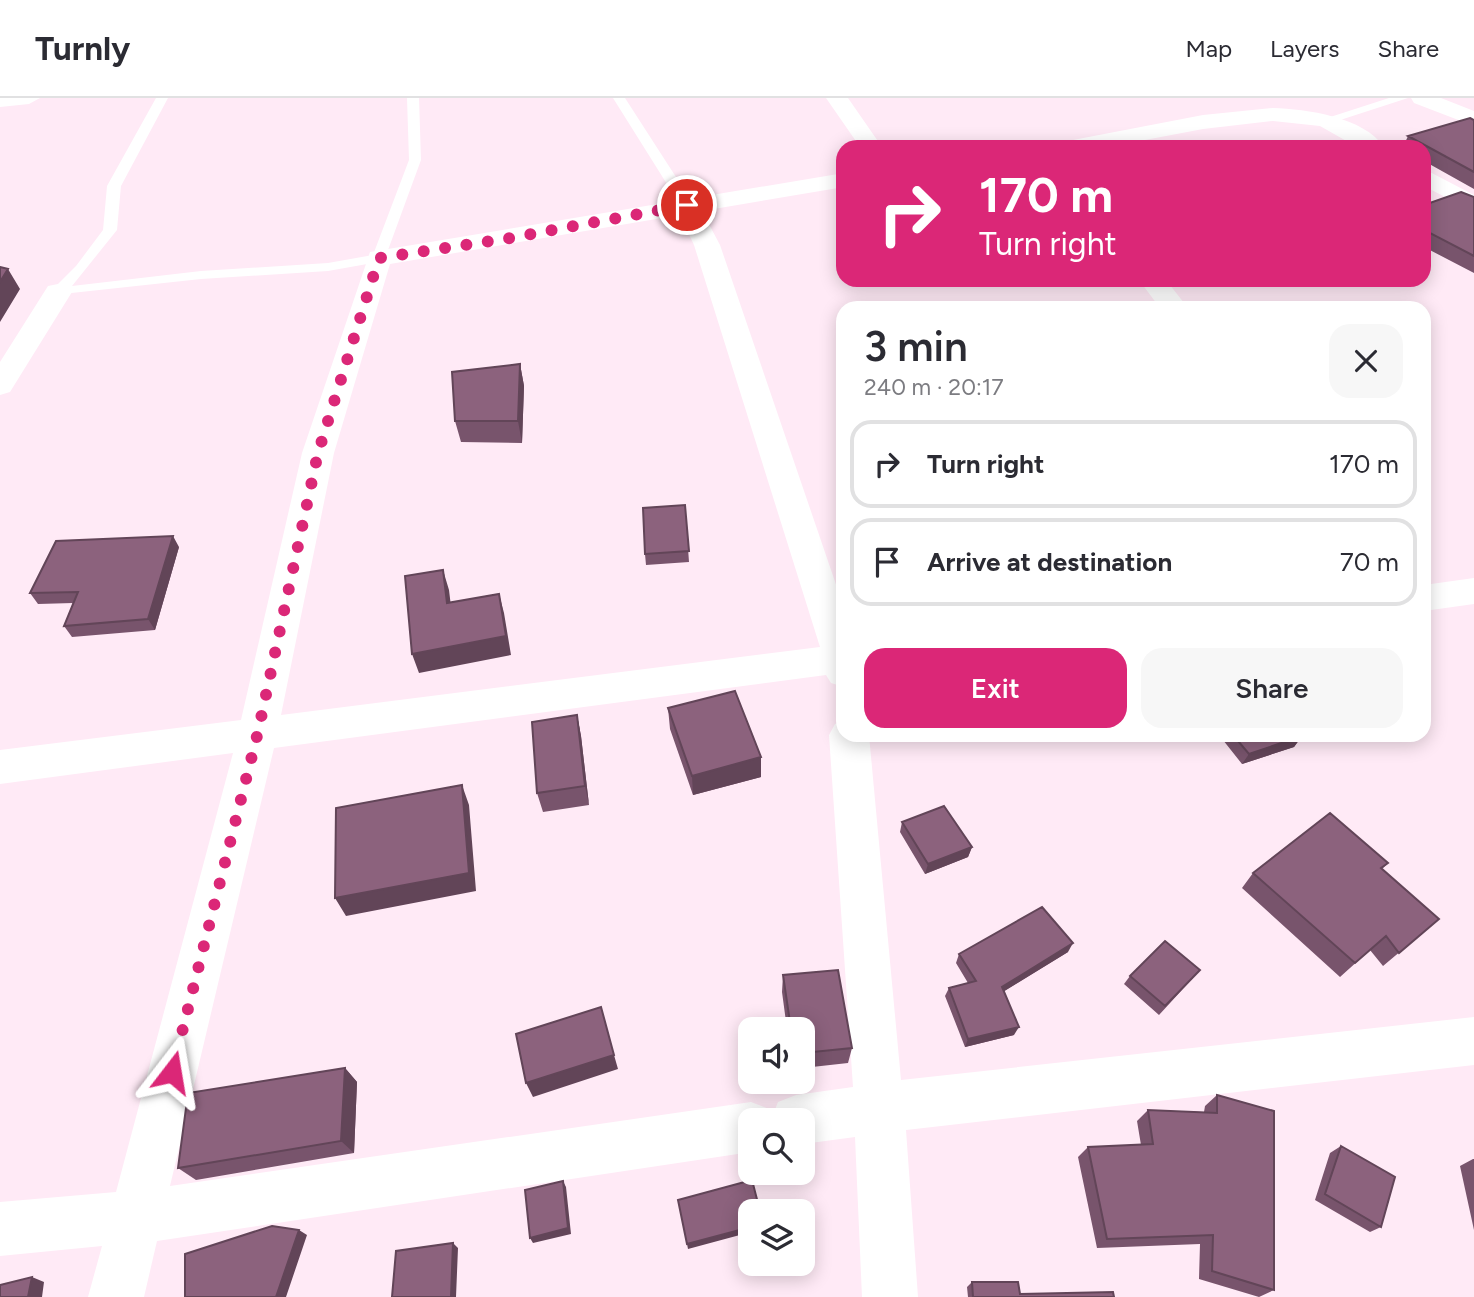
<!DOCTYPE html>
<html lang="en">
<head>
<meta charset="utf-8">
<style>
  :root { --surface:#fff; --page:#f7f7f7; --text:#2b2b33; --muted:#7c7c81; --line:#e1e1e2; --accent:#db2777 }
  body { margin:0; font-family:Figtree,sans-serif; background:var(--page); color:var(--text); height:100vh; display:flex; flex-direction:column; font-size:26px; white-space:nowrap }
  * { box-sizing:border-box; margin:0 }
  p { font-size:23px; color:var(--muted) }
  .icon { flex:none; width:38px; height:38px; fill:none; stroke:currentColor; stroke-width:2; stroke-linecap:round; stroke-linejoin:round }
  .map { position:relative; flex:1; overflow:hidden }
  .side { position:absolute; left:836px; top:203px; width:595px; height:441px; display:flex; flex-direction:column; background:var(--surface); border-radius:21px; box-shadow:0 4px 18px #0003 }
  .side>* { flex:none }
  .top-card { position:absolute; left:836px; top:42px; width:595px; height:147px; border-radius:21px; box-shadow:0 4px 18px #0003; background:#db2777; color:#fff; overflow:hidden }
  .buttons { position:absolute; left:738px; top:919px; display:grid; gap:14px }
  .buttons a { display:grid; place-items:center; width:77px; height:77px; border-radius:14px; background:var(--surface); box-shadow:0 4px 18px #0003; font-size:35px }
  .pin { position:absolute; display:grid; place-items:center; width:60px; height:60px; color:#fff; margin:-30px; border:4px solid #fff; border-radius:50%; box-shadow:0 2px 7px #0007 }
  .me { position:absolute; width:77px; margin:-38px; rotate:14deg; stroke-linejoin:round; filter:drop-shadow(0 0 5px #0008) }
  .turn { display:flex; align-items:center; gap:24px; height:147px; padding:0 28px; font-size:32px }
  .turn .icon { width:91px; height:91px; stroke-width:2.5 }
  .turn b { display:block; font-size:49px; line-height:60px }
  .round { display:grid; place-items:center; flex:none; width:74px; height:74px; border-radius:21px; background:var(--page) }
  .overview { display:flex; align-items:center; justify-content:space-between; height:119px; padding:0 28px }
  h1 { font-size:42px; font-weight:600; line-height:52px }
  .button { display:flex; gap:14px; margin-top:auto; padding:14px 28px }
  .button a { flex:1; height:80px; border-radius:21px; background:var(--accent); color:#fff; font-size:28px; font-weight:600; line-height:80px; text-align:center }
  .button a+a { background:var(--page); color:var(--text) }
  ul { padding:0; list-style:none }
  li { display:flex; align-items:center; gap:21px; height:88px; margin:0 14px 10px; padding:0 14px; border:4px solid var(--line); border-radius:21px }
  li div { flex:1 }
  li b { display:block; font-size:26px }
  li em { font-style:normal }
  header { display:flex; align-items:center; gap:42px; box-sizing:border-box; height:98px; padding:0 35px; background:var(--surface); border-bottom:2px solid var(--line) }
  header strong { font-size:33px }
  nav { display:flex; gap:38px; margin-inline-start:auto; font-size:24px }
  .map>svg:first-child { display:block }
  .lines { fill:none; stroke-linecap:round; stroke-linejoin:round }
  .service { fill:#fff; fill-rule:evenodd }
  .minor { fill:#fff; fill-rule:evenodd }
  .wall { fill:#78546c }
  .shaded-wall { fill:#624558 }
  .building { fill:#8c627d; stroke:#624558; stroke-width:2 }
  .route { stroke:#db2777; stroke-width:12; stroke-dasharray:0 21.6 }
</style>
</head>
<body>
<header>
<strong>Turnly</strong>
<nav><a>Map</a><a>Layers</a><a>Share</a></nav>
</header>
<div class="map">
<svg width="1474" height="1199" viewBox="0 0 1474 1199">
  <rect width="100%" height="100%" fill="#ffeaf6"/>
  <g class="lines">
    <path class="service" d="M156 0H168L121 88 117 132 72 188 201 173 328 165 373 157 409 62 407 0H419L421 62 384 163 328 173 201 181 53 197V191L76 168 103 132 107 88Z
      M613 0H625L694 107 692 110H682Z
      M1389 0H1408L1331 25 1321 22Z"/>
    <path class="minor" d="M0 0H40L29 6 0 9Z
      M826 0H848L882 49H860Z
      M1411 0H1441L1474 13V28L1414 5Z
      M1273 10C1306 11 1364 19 1384 49H1357L1320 28 1273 23 1203 31 1108 49H1062L1073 42 1203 17Z
      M1424 71 1474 97V114L1424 88Z
      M844 75V89L702 113 720 147 844 510V589L831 585 826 577 274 650 170 1088 751 1004 769 1011 772 1019 778 1004 796 997 853 989 829 637 835 626 844 623V637H869L901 982 1474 919V967L906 1032 918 1199H862L855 1039 803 1046V1022H751V1054L157 1143 144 1199H88L102 1148 0 1158V1104L116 1094 233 655 0 686V652L241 622 302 355 370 154ZM680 117 694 147 820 549 281 617 334 355 390 166Z
      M1139 182H1166L1188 210H1160Z
      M58 186 68 188 72 194 10 294 0 297V264L48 188Z
      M1474 480V506L1424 513V487Z"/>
  </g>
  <path class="wall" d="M1474 22V91L1424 63V49H1403L1408 38Z
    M1474 99V175L1424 149V107Z
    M520 266 524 288 522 345 461 344 455 323Z
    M685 407 689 464 646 467 645 456Z
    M179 449 155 532 72 539 64 528 73 505 38 506 30 495Z
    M668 610 761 659V679L693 697 670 631Z
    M577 617 581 638 589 707 543 714 537 695Z
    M1219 637H1300L1302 638 1294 649 1242 666Z
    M902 724 972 749 968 759 925 776 900 734Z
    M1388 765 1382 771 1439 821 1383 868 1370 852 1340 879 1242 790 1253 775Z
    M1068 854 1004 893 1014 937 965 949 945 898 949 890 968 885 956 865 959 856Z
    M783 877 852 950 848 965 803 970V931H787L782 894Z
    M1130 878 1193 880 1159 917 1124 886Z
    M345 970 357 984 354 1055 196 1082 178 1070Z
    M1217 997 1274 1192 1259 1199 1199 1181 1200 1146 1097 1150 1078 1059 1088 1049 1141 1047 1137 1023 1148 1012 1204 1014 1205 1008Z
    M1341 1048 1381 1129 1370 1134 1315 1102 1330 1055Z
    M1473 1061H1474V1132L1460 1068Z
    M972 1184 1020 1196 1114 1199H968L967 1189Z"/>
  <path class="shaded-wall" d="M8 171 20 191 0 224V184Z
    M520 266 524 288 522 345 518 323Z
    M173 438 179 449 155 532 148 521Z
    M443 472 449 492 453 525 447 505Z
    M499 496 504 515 511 557 419 575 412 556Z
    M577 617 581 638 589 707 585 688Z
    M1302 638 1294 649 1242 666 1249 656Z
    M761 659V679L693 697 692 678Z
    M462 687 469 707 476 793 346 818 335 800Z
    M972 749 968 759 925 776 928 766Z
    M1073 845 1068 854 998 897 1002 889Z
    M1019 929 1014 937 965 949 968 941Z
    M614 957 618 971 533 999 526 985Z
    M345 970 357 984 354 1055 341 1043Z
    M563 1083 566 1089 571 1136 533 1145 530 1140Z
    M751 1129V1134L688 1151 687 1146Z
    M299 1132 307 1137 286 1199H276Z
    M453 1145 458 1150 456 1199H451Z
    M32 1179 44 1184 42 1199H28Z"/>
  <path class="building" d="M1470 20 1474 22V74L1408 38Z
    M1461 94 1474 99V158L1424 132V107Z
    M0 169 8 171 0 184Z
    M520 266 518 323H455L452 274Z
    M685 407 689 453 645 456 643 410Z
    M173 438 148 521 64 528 78 494 30 495 56 443Z
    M443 472 447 505 499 496 506 538 412 556 405 478Z
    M735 593 761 659 692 678 668 610Z
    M577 617 585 688 537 695 532 624Z
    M1233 637H1300L1302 638 1249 656Z
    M462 687 469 775 335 800 336 710Z
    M944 708 972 749 928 766 902 724Z
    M1330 715 1388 765 1381 770 1439 821 1399 855 1386 838 1355 865 1253 775Z
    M1042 809 1073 845 1002 889 1019 929 968 941 949 890 976 883 959 856Z
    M1165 843 1200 872 1165 908 1130 878Z
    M838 872 852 950 803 955V931H791L783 877Z
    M601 909 614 957 526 985 516 936Z
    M345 970 341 1043 178 1070 188 995Z
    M1217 997 1274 1013V1192L1212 1173 1213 1137 1107 1141 1088 1049 1153 1046 1148 1012 1217 1015Z
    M1341 1048 1395 1079 1381 1129 1325 1096Z
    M752 1082 760 1113H751V1129L687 1146 678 1102Z
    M563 1083 568 1130 530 1140 525 1092Z
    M272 1128 299 1132 276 1199H185V1156Z
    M453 1145 451 1199H392L396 1153Z
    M32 1179 28 1199H0V1187Z
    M972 1184H1018L1020 1196 1113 1194 1114 1199H973Z"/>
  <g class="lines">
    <path class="route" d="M172 974 258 634 318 355 379 160 505 141 687 107"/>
  </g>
</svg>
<div class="buttons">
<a><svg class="icon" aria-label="sound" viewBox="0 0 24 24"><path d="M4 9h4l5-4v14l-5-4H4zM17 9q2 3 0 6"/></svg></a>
<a><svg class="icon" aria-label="search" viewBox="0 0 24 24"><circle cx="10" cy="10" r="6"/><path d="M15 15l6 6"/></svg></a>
<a><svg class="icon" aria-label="layers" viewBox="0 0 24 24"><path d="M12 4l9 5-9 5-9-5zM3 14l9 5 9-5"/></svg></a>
</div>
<div class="pin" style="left:687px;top:107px;background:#d93025"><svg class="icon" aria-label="arrive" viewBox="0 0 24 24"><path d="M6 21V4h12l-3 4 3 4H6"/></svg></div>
<svg class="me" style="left:172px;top:974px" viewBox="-20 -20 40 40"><path d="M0-17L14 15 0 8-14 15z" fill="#db2777" stroke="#fff" stroke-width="4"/></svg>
<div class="top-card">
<div class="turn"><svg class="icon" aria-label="right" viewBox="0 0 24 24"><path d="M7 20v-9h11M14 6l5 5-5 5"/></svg><div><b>170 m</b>Turn right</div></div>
</div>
<section class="side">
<div class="overview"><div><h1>3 min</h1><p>240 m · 20:17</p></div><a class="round"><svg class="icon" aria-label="close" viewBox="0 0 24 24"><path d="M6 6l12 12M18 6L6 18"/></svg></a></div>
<ul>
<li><svg class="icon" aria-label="right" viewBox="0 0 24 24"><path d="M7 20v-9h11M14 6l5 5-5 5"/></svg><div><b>Turn right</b></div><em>170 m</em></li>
<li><svg class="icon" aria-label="arrive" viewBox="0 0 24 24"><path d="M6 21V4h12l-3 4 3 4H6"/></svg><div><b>Arrive at destination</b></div><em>70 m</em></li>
</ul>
<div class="button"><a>Exit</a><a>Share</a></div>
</section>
</div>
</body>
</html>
